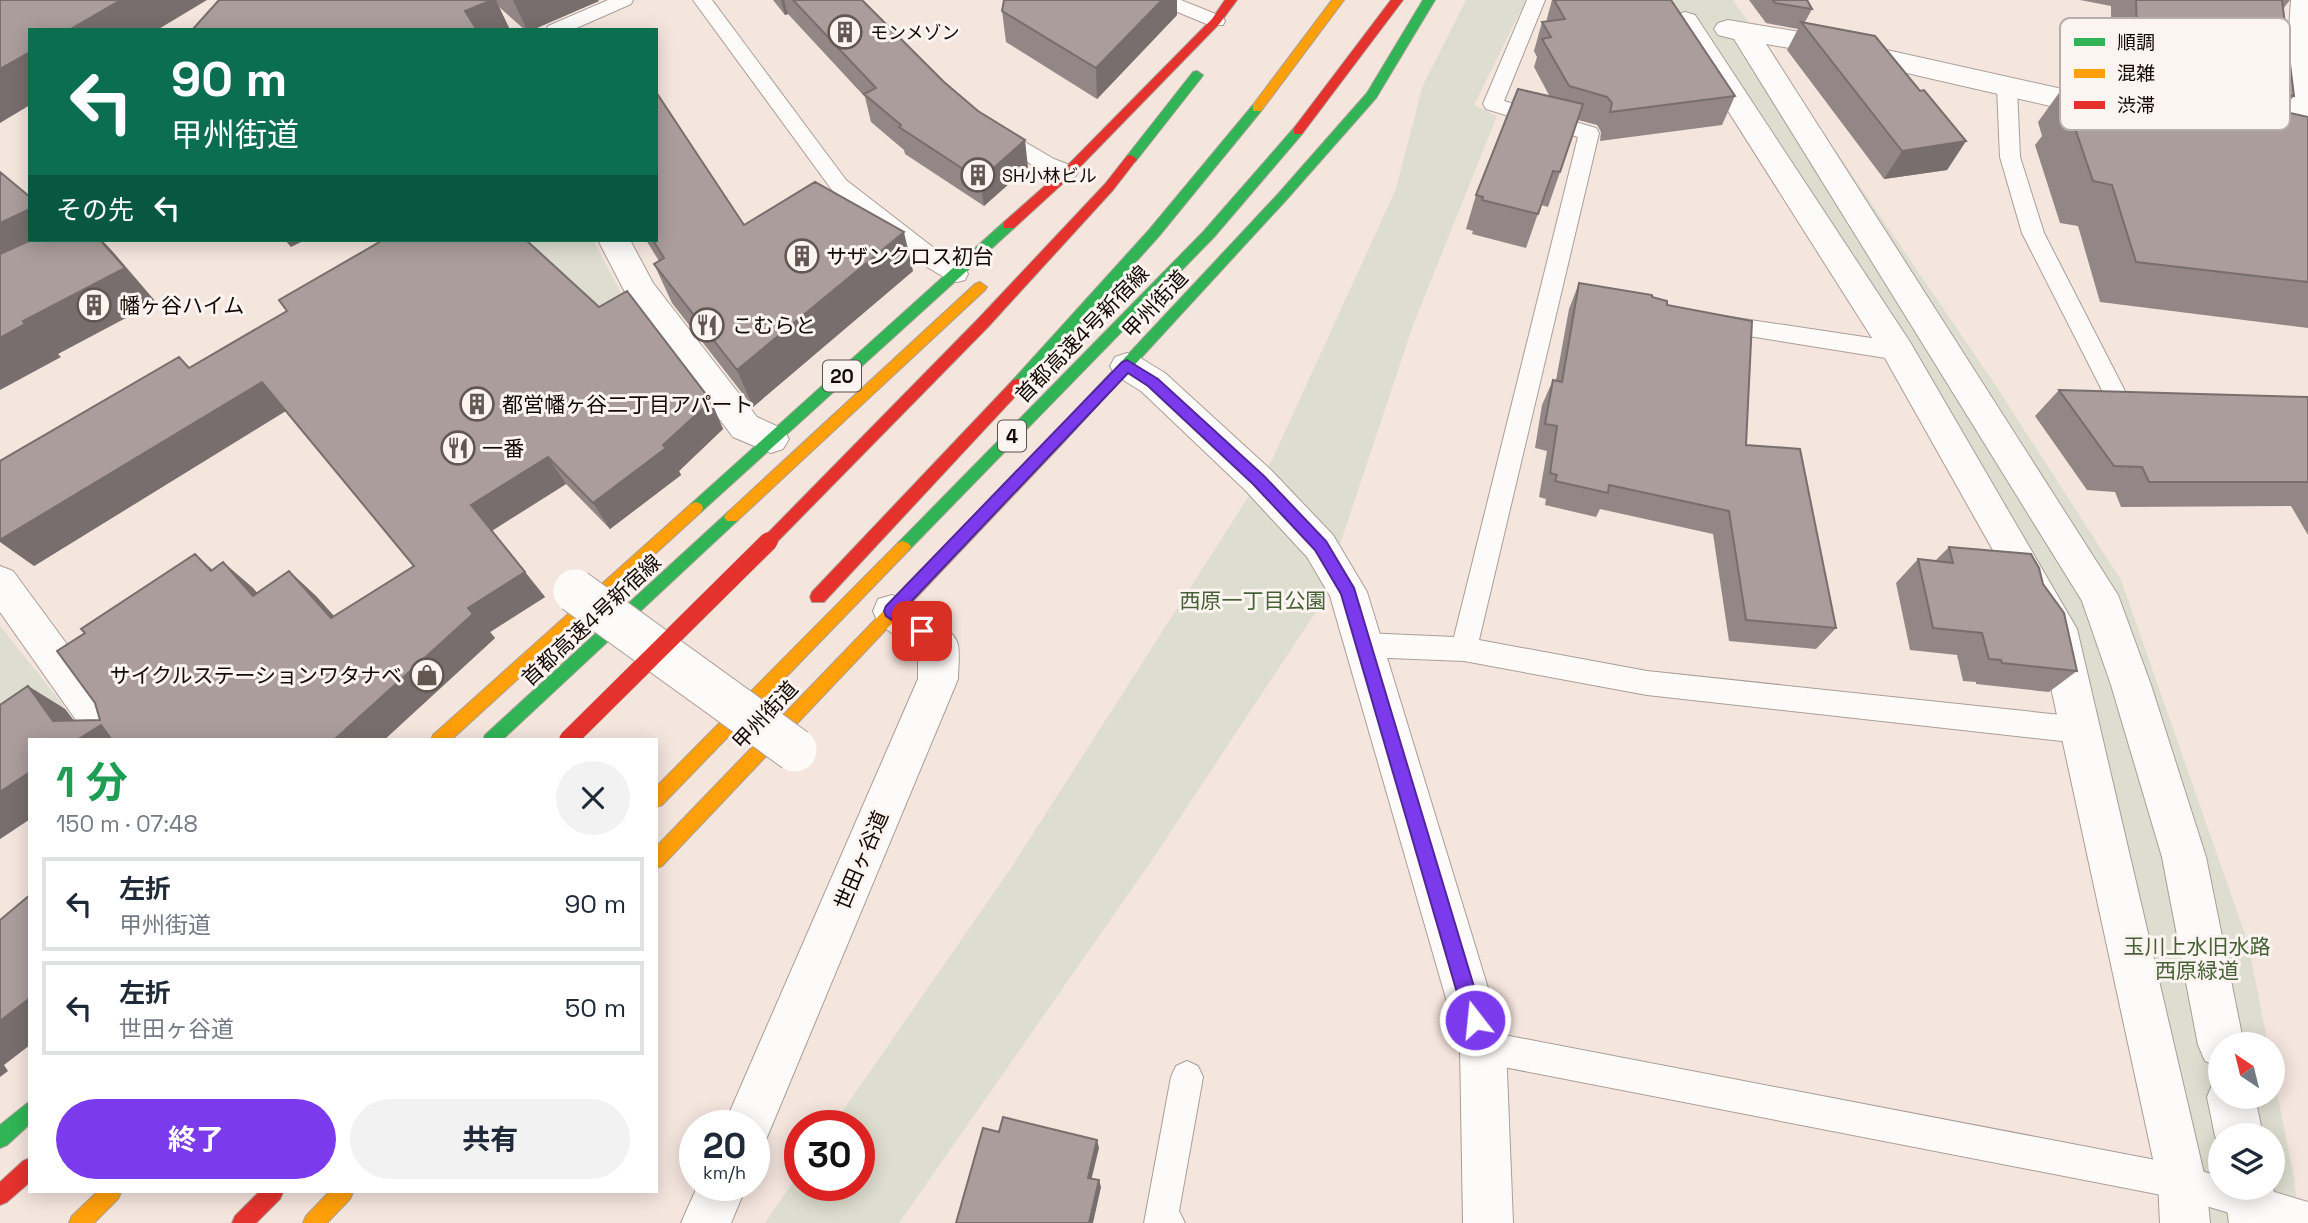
<!DOCTYPE html>
<html lang="ja">
<head>
<meta charset="utf-8">
<style>
  :root { --surface:#fff; --page:#f2f2f3; --text:#1f2937; --muted:#747a83; --line:#e0e1e3; --accent:#7c3aed }
  body { margin:0; font-family:"Space Grotesk","Noto Sans JP",sans-serif; background:var(--page); color:var(--text); height:100vh; display:flex; flex-direction:column; font-size:26px; white-space:nowrap }
  * { box-sizing:border-box; margin:0 }
  p { font-size:23px; color:var(--muted) }
  .icon { flex:none; width:38px; height:38px; fill:none; stroke:currentColor; stroke-width:2; stroke-linecap:round; stroke-linejoin:round }
  .map { position:relative; flex:1; overflow:hidden }
  .details { position:absolute; left:28px; top:738px; width:630px; height:455px; display:flex; flex-direction:column; background:var(--surface); border-radius:0px; box-shadow:0 4px 18px #0003 }
  .details>* { flex:none }
  .top-card { position:absolute; left:28px; top:28px; width:630px; height:214px; border-radius:0px; box-shadow:0 4px 18px #0003; background:#0b6e4f; color:#fff; overflow:hidden }
  .needle { width:46px; rotate:325deg }
  .tools { position:absolute; left:2208px; top:1032px; display:grid; gap:14px }
  .tools a { display:grid; place-items:center; width:77px; height:77px; border-radius:50%; background:var(--surface); box-shadow:0 4px 18px #0003; font-size:35px }
  .speed { position:absolute; left:679px; top:1110px; display:flex; gap:14px; font-size:35px; font-weight:700; text-align:center }
  .speed>* { display:grid; place-content:center; width:91px; height:91px; border-radius:50%; background:var(--surface); box-shadow:0 4px 18px #0003; line-height:1 }
  .speed small { font-size:18px; font-weight:400 }
  .speed .limit { border:10px solid #d22; background:#fff; color:#111 }
  .pin { position:absolute; display:grid; place-items:center; width:60px; height:60px; color:#fff; margin:-30px; border-radius:14px; box-shadow:0 4px 10px #0006 }
  .me { position:absolute; width:77px; margin:-38px; rotate:344deg; stroke-linejoin:round; filter:drop-shadow(0 0 5px #0008) }
  .turn { display:flex; align-items:center; gap:24px; height:147px; padding:0 28px; font-size:32px }
  .turn .icon { width:91px; height:91px; stroke-width:2.5 }
  .turn b { display:block; font-size:49px; line-height:60px }
  .then { display:flex; align-items:center; height:66px; padding:0 28px; background:#0003; gap:14px; font-size:26px }
  .round { display:grid; place-items:center; flex:none; width:74px; height:74px; border-radius:37px; background:var(--page) }
  .summary { display:flex; align-items:center; justify-content:space-between; height:119px; padding:0 28px }
  h1 { font-size:42px; font-weight:700; line-height:52px; color:#1e9e55 }
  .cta { display:flex; gap:14px; margin-top:auto; padding:14px 28px }
  .cta a { flex:1; height:80px; border-radius:42px; background:var(--accent); color:#fff; font-size:28px; font-weight:700; line-height:80px; text-align:center }
  .cta a+a { background:var(--page); color:var(--text) }
  ul { padding:0; list-style:none }
  li { display:flex; align-items:center; gap:21px; height:94px; margin:0 14px 10px; padding:0 14px; border:4px solid var(--line); border-radius:0px }
  li div { flex:1 }
  li b { display:block; font-size:26px }
  li em { font-style:normal }
  .map>svg:first-child { display:block }
  .green { fill:#dddecf; fill-rule:evenodd }
  .lines { fill:none; stroke-linecap:round; stroke-linejoin:round }
  .lane-casing { stroke:#aa9e97; stroke-width:2 }
  .street-casing { stroke:#aa9e97; stroke-width:2 }
  .fast-casing { stroke:#aa9e97; stroke-width:2 }
  .slow-casing { stroke:#aa9e97; stroke-width:2 }
  .jam-casing { stroke:#aa9e97; stroke-width:2 }
  .lane { fill:#fdfbfa; fill-rule:evenodd }
  .street { fill:#fdfbfa; fill-rule:evenodd }
  .fast { fill:#30b455; fill-rule:evenodd }
  .slow { fill:#ff9f0a; fill-rule:evenodd }
  .jam { fill:#e5322d; fill-rule:evenodd }
  .street-bridge-casing { stroke:#aa9e97; stroke-width:45; stroke-linecap:butt }
  .jam-bridge-casing { stroke:#aa9e97; stroke-width:19; stroke-linecap:butt }
  .street-bridge { stroke:#fdfbfa; stroke-width:43 }
  .jam-bridge { stroke:#e5322d; stroke-width:18 }
  .wall { fill:#928786 }
  .shaded-wall { fill:#776e6d }
  .building { fill:#aa9d9c; stroke:#776e6d; stroke-width:2 }
  .route { fill:#7c3aed; stroke:#51269a; stroke-width:2 }
  .labels { text-anchor:middle; dominant-baseline:central; stroke-width:6; stroke-linejoin:round; paint-order:stroke }
  .far-poi-label { font-size:18px; fill:#150a05; stroke:#fbf4f0; text-anchor:start }
  .shield { fill:#fbf4f0; stroke:#5a504c; stroke-width:2 }
  .shield-label { font-size:19px; font-weight:bold; fill:#150a05 }
  .poi-label { font-size:21px; fill:#150a05; stroke:#fbf4f0; text-anchor:start }
  .street-label { font-size:21px; fill:#150a05; stroke:#fbf4f0 }
  .park-label { font-size:21px; fill:#476137; stroke:#fbf4f0 }
  .key { fill:#fbf4f0; stroke:#b6aeaa; stroke-width:2 }
  .key-label { font-size:19px; fill:#150a05 }
</style>
</head>
<body>
<div class="map">
<svg width="2308" height="1223" viewBox="0 0 2308 1223">
  <rect width="100%" height="100%" fill="#f4e5dd"/>
  <path class="green" d="M1466 0H1526L1474 105 1497 116 1413 325 1319 607 1152 860 899 1223H765L800 1172V1185H859V1125H833L1011 868 1272 460 1396 189 1423 85Z
    M1660 0H1733L1996 386 2121 580 2248 943 2268 1045H2221V1097H2273V1073L2294 1177 2299 1223H2194L2069 634 1685 12 1662 8ZM2221 1136H2273V1188H2221Z
    M522 240H593L621 293 598 308Z
    M0 626 64 706 0 747Z"/>
  <g class="lines">
    <defs>
      <path id="lane" d="M608 0H633L631 4 572 30H546L548 26Z
        M693 0H712L846 180 943 255 965 268 968 274 965 280 957 282 949 280 927 267 832 190Z
        M1156 0H1181L1223 17 1225 21 1223 25H1209L1158 4Z
        M1527 0H1545L1504 101 1596 128 1599 133 1479 640 1647 671 2080 717 2090 721 2094 730 2090 739 2080 743 1647 695 1464 661 1364 657 1355 653 1351 645 1355 637 1364 633 1454 637 1578 137 1486 109 1483 104Z
        M2007 82 2014 84 2017 88 2020 157 2044 233 2127 395 2150 398 2154 404 2150 410 2142 413 2112 410 2022 233 2000 157 1997 88 2000 84Z
        M996 125 1054 159 1075 167 1078 172 1075 177C1052 184 1009 149 989 137L986 132 989 127Z
        M1717 315 1898 342 1906 345 1909 351 1906 357 1898 360 1717 331 1709 329 1706 323 1709 317Z
        M1483 1031 2182 1165 2221 1177V1188H2261L2308 1202V1223H2264L2182 1199 1483 1063 1472 1058 1467 1047 1472 1036Z
        M1187 1061 1198 1066 1203 1077 1179 1211 1185 1223H1144L1171 1077 1176 1066Z"/>
      <path id="street" d="M2291 0H2308V163L2297 160 2282 130Z
        M1685 12 1695 15 1910 342 2077 629 2206 1182 2210 1223H2160L2158 1182 2039 632 1886 360 1671 21 1675 15Z
        M1728 20 1824 36 2107 99 2117 102 2122 109 2117 116 2107 119 1824 54 1766 44 2118 595 2151 685 2206 857 2244 1045H2221V1068L2205 1061 2198 1045 2162 857 2111 685 2082 601 1734 39 1718 35 1714 29 1718 23Z
        M598 240H630L653 283 757 417 783 429 789 439 783 449 771 453 733 437 628 298Z
        M1127 353 1139 357 1165 373 1271 470 1333 535 1367 592 1506 1047 1513 1223H1463L1460 1047 1330 596 1307 557 1245 490 1141 391 1115 375 1110 366 1115 357Z
        M0 566 13 571 128 727 134 740H90L0 612Z
        M892 595C909 601 954 626 958 645 960 655 958 668 958 679L765 1142 754 1146V1125H724L918 679V652L878 623 873 611 878 599Z
        M2221 1078V1097H2255L2263 1136H2221V1150L2215 1136 2207 1097 2214 1080Z
        M698 1185H747L731 1223H681Z
        M2224 1188 2273 1187 2279 1223H2229Z"/>
      <path id="fast" d="M1423 0H1435L1376 98 1287 199 1060 446H1050L1048 442 1050 438 1279 193 1367 93Z
        M1197 71 1203 75 1201 78 1135 162H1127V156L1193 72Z
        M1257 104 1263 108 1261 111 1159 236 1023 388H1013L1011 384 1013 380 1149 230 1253 105Z
        M1298 127 1302 128V134L1214 237 908 551H898L895 547 898 543 1204 231 1294 128Z
        M1009 221 1014 222V228L701 512H691L689 508 691 504 1004 222Z
        M732 511 737 513 740 517 737 521 502 740H483L485 735 727 513Z
        M30 1101V1124L7 1145 0 1148V1125Z"/>
      <path id="slow" d="M1332 0H1344L1261 111H1253V105Z
        M980 282 987 287 985 290 737 521H727L724 517 727 513 975 284Z
        M1055 436 1062 442 1060 446 662 866 656 868V847L1050 438Z
        M696 502 701 504 703 508 701 512 451 740H431L433 735 691 504Z
        M903 541 908 543 911 547 908 551 662 805 656 807V787L898 543Z
        M97 1192H121L118 1199 94 1223H69L72 1216Z
        M329 1192H353L350 1199 327 1223H303L306 1216Z"/>
      <path id="jam" d="M1225 0H1237L1220 23 1072 175 1014 228H1004V222L1064 169 1212 19Z
        M1391 0H1403L1302 134H1294V128Z
        M1131 155 1137 159 1113 190 988 327 774 545H764L761 541 764 537 978 319 1105 184 1127 156Z
        M1018 379 1023 380 1025 384 1023 388 824 602H812L810 597 812 592 1013 380Z
        M30 1158V1182L7 1202 0 1205V1182L23 1161Z
        M259 1192H283L280 1199 256 1223H232L235 1216Z"/>
    </defs>
    <use href="#lane" class="lane-casing"/>
    <use href="#street" class="street-casing"/>
    <use href="#fast" class="fast-casing"/>
    <use href="#slow" class="slow-casing"/>
    <use href="#jam" class="jam-casing"/>
    <use href="#lane" class="lane"/>
    <use href="#street" class="street"/>
    <use href="#fast" class="fast"/>
    <use href="#slow" class="slow"/>
    <use href="#jam" class="jam"/>
    <defs>
      <path id="street-bridge" d="M575 591 795 750"/>
      <path id="jam-bridge" d="M568 740 769 541"/>
    </defs>
    <use href="#street-bridge" class="street-bridge-casing"/>
    <use href="#jam-bridge" class="jam-bridge-casing"/>
    <use href="#street-bridge" class="street-bridge"/>
    <use href="#jam-bridge" class="jam-bridge"/>
  </g>
  <path class="wall" d="M219 0H598L599 1 532 30H525L498 6 510 30H192Z
    M773 0H862L1028 167 984 206 905 154 904 150 871 122 865 97 788 14 785 15Z
    M1552 0H1671L1735 96 1722 125 1600 141 1601 132 1597 125 1578 120 1548 207 1541 205 1526 248 1472 234 1473 231 1466 229 1476 195 1550 97 1534 67 1537 57 1534 51 1542 22H1546Z
    M1749 0H1807L1812 9 1805 22 1920 91 1966 141 1947 170 1884 179 1787 50 1798 29 1766 23Z
    M2080 0H2290L2283 9 2294 96 2281 111 2308 117V328L2100 302 2078 226 2060 223 2035 145 2042 136 2038 122 2069 79 2112 84 2111 6Z
    M1002 11 1177 15 1097 99 1006 42Z
    M744 225 913 271 753 407 672 303 654 264 659 261 646 240H656Z
    M1579 283 1652 297 1667 305 1746 445 1836 628 1816 649 1729 641 1713 534 1600 509 1596 517 1545 505 1546 499 1539 497 1547 451 1535 448 1542 405 1553 380H1556L1569 309Z
    M599 307 711 401 723 429 679 471 681 475 610 529 566 484 492 531 545 597 490 632 495 638 384 740H30V819L0 839V705L28 686 65 709 74 721 100 720 85 633 195 554 213 570 252 587 257 593 289 571 316 596 334 616 414 566 286 411 34 566 190 368Z
    M2059 390 2308 397V535L2291 506 2121 507 2115 492 2087 490 2035 416Z
    M1949 547 2043 584 2077 671 2049 692 1976 684V682L1963 681 1957 655 1910 650 1896 583 1918 559 1935 561Z"/>
  <path class="shaded-wall" d="M121 0H207L157 30H69Z
    M492 0H496L510 30H474L465 11Z
    M513 0H598L599 1 532 30H527Z
    M781 0H784L788 14 785 15Z
    M1162 0H1177V15L1097 99 1096 68Z
    M30 52V105L0 123V69Z
    M1025 140 1028 167 984 206 980 180Z
    M1966 141 1947 170 1884 179 1902 151Z
    M30 209V240H69L0 275V223Z
    M904 232 913 271 753 407 737 370Z
    M100 240H102L114 253 156 302 58 354 61 357 0 390V338L23 321Z
    M285 240H305L291 247Z
    M262 382 287 410 34 566 0 542V540Z
    M711 401 723 429 679 471 681 475 610 529 593 503 663 445Z
    M548 457 566 484 491 531 471 505Z
    M223 562 252 587 281 620 253 596Z
    M289 571 316 596 357 642 331 618Z
    M525 572 545 597 490 632 495 638 384 740H334L468 608Z
    M28 686 65 709 85 735 101 725 126 740H77L53 721Z
    M30 772V819L0 839V792Z
    M30 998V1045L4 1065 8 1071 0 1077V1021Z
    M1097 1140 1099 1148 1090 1185 1088 1178Z
    M1099 1180 1101 1187 1093 1223H1089Z"/>
  <path class="building" d="M0 0H121L69 30H30V52L0 69Z
    M219 0H492L465 11 477 30H192Z
    M793 0H862L944 82 978 111 1025 140 980 180 899 127 901 125 864 94 876 88Z
    M1004 0H1162L1096 68 1002 11Z
    M1554 0H1671L1735 96 1610 112 1612 103 1607 97 1569 86 1542 39 1551 37 1542 22 1565 19Z
    M1773 0H1807L1812 9 1775 3Z
    M2136 0H2282L2294 96 2138 65Z
    M1801 22 1875 36 1920 91 1924 90 1966 141 1902 151Z
    M2069 79 2146 87V80L2308 117V282L2136 262 2112 185 2093 181 2066 102 2075 103Z
    M1518 89 1583 104 1560 172 1553 171 1538 214 1482 200 1483 197 1476 195Z
    M656 92 744 225 815 182 904 232 737 370 654 264 664 258 653 240H656Z
    M0 172 30 197V209L0 223Z
    M31 240H100L125 268 23 321 25 324 0 338V254Z
    M383 240H526L599 307 627 291 711 401 663 445 666 448 593 503 548 457 471 505 525 572 468 608 473 614 334 740H112L101 725 77 740H30V772L0 792V705L28 686 53 721 100 720 95 703 57 651 85 633 81 629 195 554 211 571 223 562 253 596 289 571 331 618 414 566 262 382 0 540V461L179 357 189 368 287 311 279 300Z
    M1579 283 1652 295V297L1667 301V305L1752 321 1746 445 1800 449 1836 628 1746 620 1729 511 1609 485 1608 493 1555 481 1557 475 1550 473 1557 426 1545 424 1553 380 1562 382Z
    M2059 390 2308 397V482H2149L2142 467 2114 466Z
    M1949 547 2031 554 2039 568 2043 584 2064 613 2077 671 2002 663 2001 660 1989 659 1982 633 1933 628 1918 559 1953 563Z
    M30 895V998L0 1021V920Z
    M1003 1117 1097 1140 1088 1178 1099 1180 1089 1223H956L983 1128 999 1132Z"/>
  <path class="route" d="M1127 360 1158 379 1264 476 1326 541 1354 588 1484 1020 1481 1027 1475 1030 1468 1027 1465 1020 1341 594 1315 550 1253 484 1148 386 1128 373 903 610 927 626 930 631 927 636H916L886 616 884 611 886 606 1122 362Z"/>
  <defs>
    <symbol id="building-ring" viewBox="-11 -11 22 22"><circle r="9.5" fill="#fbf4f0" stroke="#635751" stroke-width="1.5"/><path d="M-4-6H4V6H1V3H-1V6H-4ZM-2.5-4.3h1.7v1.8h-1.7ZM.8-4.3h1.7v1.8H.8ZM-2.5-1h1.7V.8h-1.7ZM.8-1h1.7V.8H.8Z" fill="#635751"/></symbol>
    <symbol id="restaurant-ring" viewBox="-11 -11 22 22"><circle r="9.5" fill="#fbf4f0" stroke="#635751" stroke-width="1.5"/><path d="M-5-6h1v4h1v-4h1v4h1v-4h1v5L-1.5 .5V6h-2V.5L-5-1ZM5-6V6H3V1.5H1.5Q1.5-4 5-6Z" fill="#635751"/></symbol>
    <symbol id="shop-ring" viewBox="-11 -11 22 22"><circle r="9.5" fill="#fbf4f0" stroke="#635751" stroke-width="1.5"/><path d="M-5-2.5h2.3a2.7 3.5 0 0 1 5.4 0H5L5.5 6h-11ZM-1.5-2.5h3a1.5 2.3 0 0 0-3 0Z" fill="#635751"/></symbol>
  </defs>
  <g fill-rule="evenodd">
    <use href="#building-ring" x="826" y="13" width="38" height="38"/>
    <use href="#building-ring" x="959" y="156" width="38" height="38"/>
    <use href="#building-ring" x="783" y="237" width="38" height="38"/>
    <use href="#building-ring" x="75" y="286" width="38" height="38"/>
    <use href="#restaurant-ring" x="688" y="306" width="38" height="38"/>
    <use href="#building-ring" x="458" y="385" width="38" height="38"/>
    <use href="#restaurant-ring" x="439" y="429" width="38" height="38"/>
    <use href="#shop-ring" x="408" y="656" width="38" height="38"/>
  </g>
  <g class="labels">
    <g class="far-poi-label">
      <text x="870" y="32">モンメゾン</text>
      <text x="1002" y="175">SH小林ビル</text>
    </g>
    <g class="shield">
      <rect x="823" y="360.5" width="38" height="31" rx="5"/>
      <rect x="998" y="420.5" width="28" height="31" rx="5"/>
    </g>
    <g class="shield-label">
      <text x="842" y="376">20</text>
      <text x="1012" y="436">4</text>
    </g>
    <g class="poi-label">
      <text x="826" y="256">サザンクロス初台</text>
      <text x="119" y="305">幡ヶ谷ハイム</text>
      <text x="732" y="325">こむらと</text>
      <text x="502" y="404">都営幡ヶ谷二丁目アパート</text>
      <text x="482" y="448">一番</text>
      <text x="402" y="675" text-anchor="end">サイクルステーションワタナベ</text>
    </g>
    <g class="street-label">
      <text transform="translate(1155 304) rotate(-47)">甲州街道</text>
      <text transform="translate(1082 334) rotate(-46)">首都高速4号新宿線</text>
      <text transform="translate(591 620) rotate(-43)">首都高速4号新宿線</text>
      <text transform="translate(765 715) rotate(-47)">甲州街道</text>
      <text transform="translate(861 860) rotate(-67)">世田ヶ谷道</text>
    </g>
    <g class="park-label">
      <text x="1253" y="600">西原一丁目公園</text>
      <text x="2197" y="946">玉川上水旧水路<tspan x="2197" dy="24">西原緑道</tspan></text>
    </g>
  </g>
  <rect x="2060" y="18" width="230" height="112" rx="10" class="key"/>
  <rect x="2074" y="38" width="31" height="8" fill="#30b455"/>
  <rect x="2074" y="69" width="31" height="9" fill="#ff9f0a"/>
  <rect x="2074" y="101" width="31" height="8" fill="#e5322d"/>
  <g class="key-label">
    <text x="2117" y="49">順調</text>
    <text x="2117" y="80">混雑</text>
    <text x="2117" y="112">渋滞</text>
  </g>
</svg>
<div class="tools">
<a><svg class="needle" viewBox="-14 -14 28 28"><path d="M0-13l5 13h-10z" fill="#e53935"/><path d="M0 13l5-13h-10z" fill="#747a83"/></svg></a>
<a><svg class="icon" aria-label="layers" viewBox="0 0 24 24"><path d="M12 4l9 5-9 5-9-5zM3 14l9 5 9-5"/></svg></a>
</div>
<div class="speed"><div>20<small>km/h</small></div><div class="limit">30</div></div>
<div class="pin" style="left:922px;top:631px;background:#d93025"><svg class="icon" aria-label="arrive" viewBox="0 0 24 24"><path d="M6 21V4h12l-3 4 3 4H6"/></svg></div>
<svg class="me" style="left:1475px;top:1020px" viewBox="-20 -20 40 40"><circle r="17" fill="#7c3aed" stroke="#fff" stroke-width="3"/><path d="M0-11L8 9 0 5-8 9z" fill="#fff"/></svg>
<div class="top-card">
<div class="turn"><svg class="icon" aria-label="left" viewBox="0 0 24 24"><path d="M17 20v-9H6M10 6l-5 5 5 5"/></svg><div><b>90 m</b>甲州街道</div></div>
<div class="then">その先<svg class="icon" aria-label="left" viewBox="0 0 24 24"><path d="M17 20v-9H6M10 6l-5 5 5 5"/></svg></div>
</div>
<section class="details">
<div class="summary"><div><h1>1 分</h1><p>150 m · 07:48</p></div><a class="round"><svg class="icon" aria-label="close" viewBox="0 0 24 24"><path d="M6 6l12 12M18 6L6 18"/></svg></a></div>
<ul>
<li><svg class="icon" aria-label="left" viewBox="0 0 24 24"><path d="M17 20v-9H6M10 6l-5 5 5 5"/></svg><div><b>左折</b><p>甲州街道</p></div><em>90 m</em></li>
<li><svg class="icon" aria-label="left" viewBox="0 0 24 24"><path d="M17 20v-9H6M10 6l-5 5 5 5"/></svg><div><b>左折</b><p>世田ヶ谷道</p></div><em>50 m</em></li>
</ul>
<div class="cta"><a>終了</a><a>共有</a></div>
</section>
</div>
</body>
</html>
